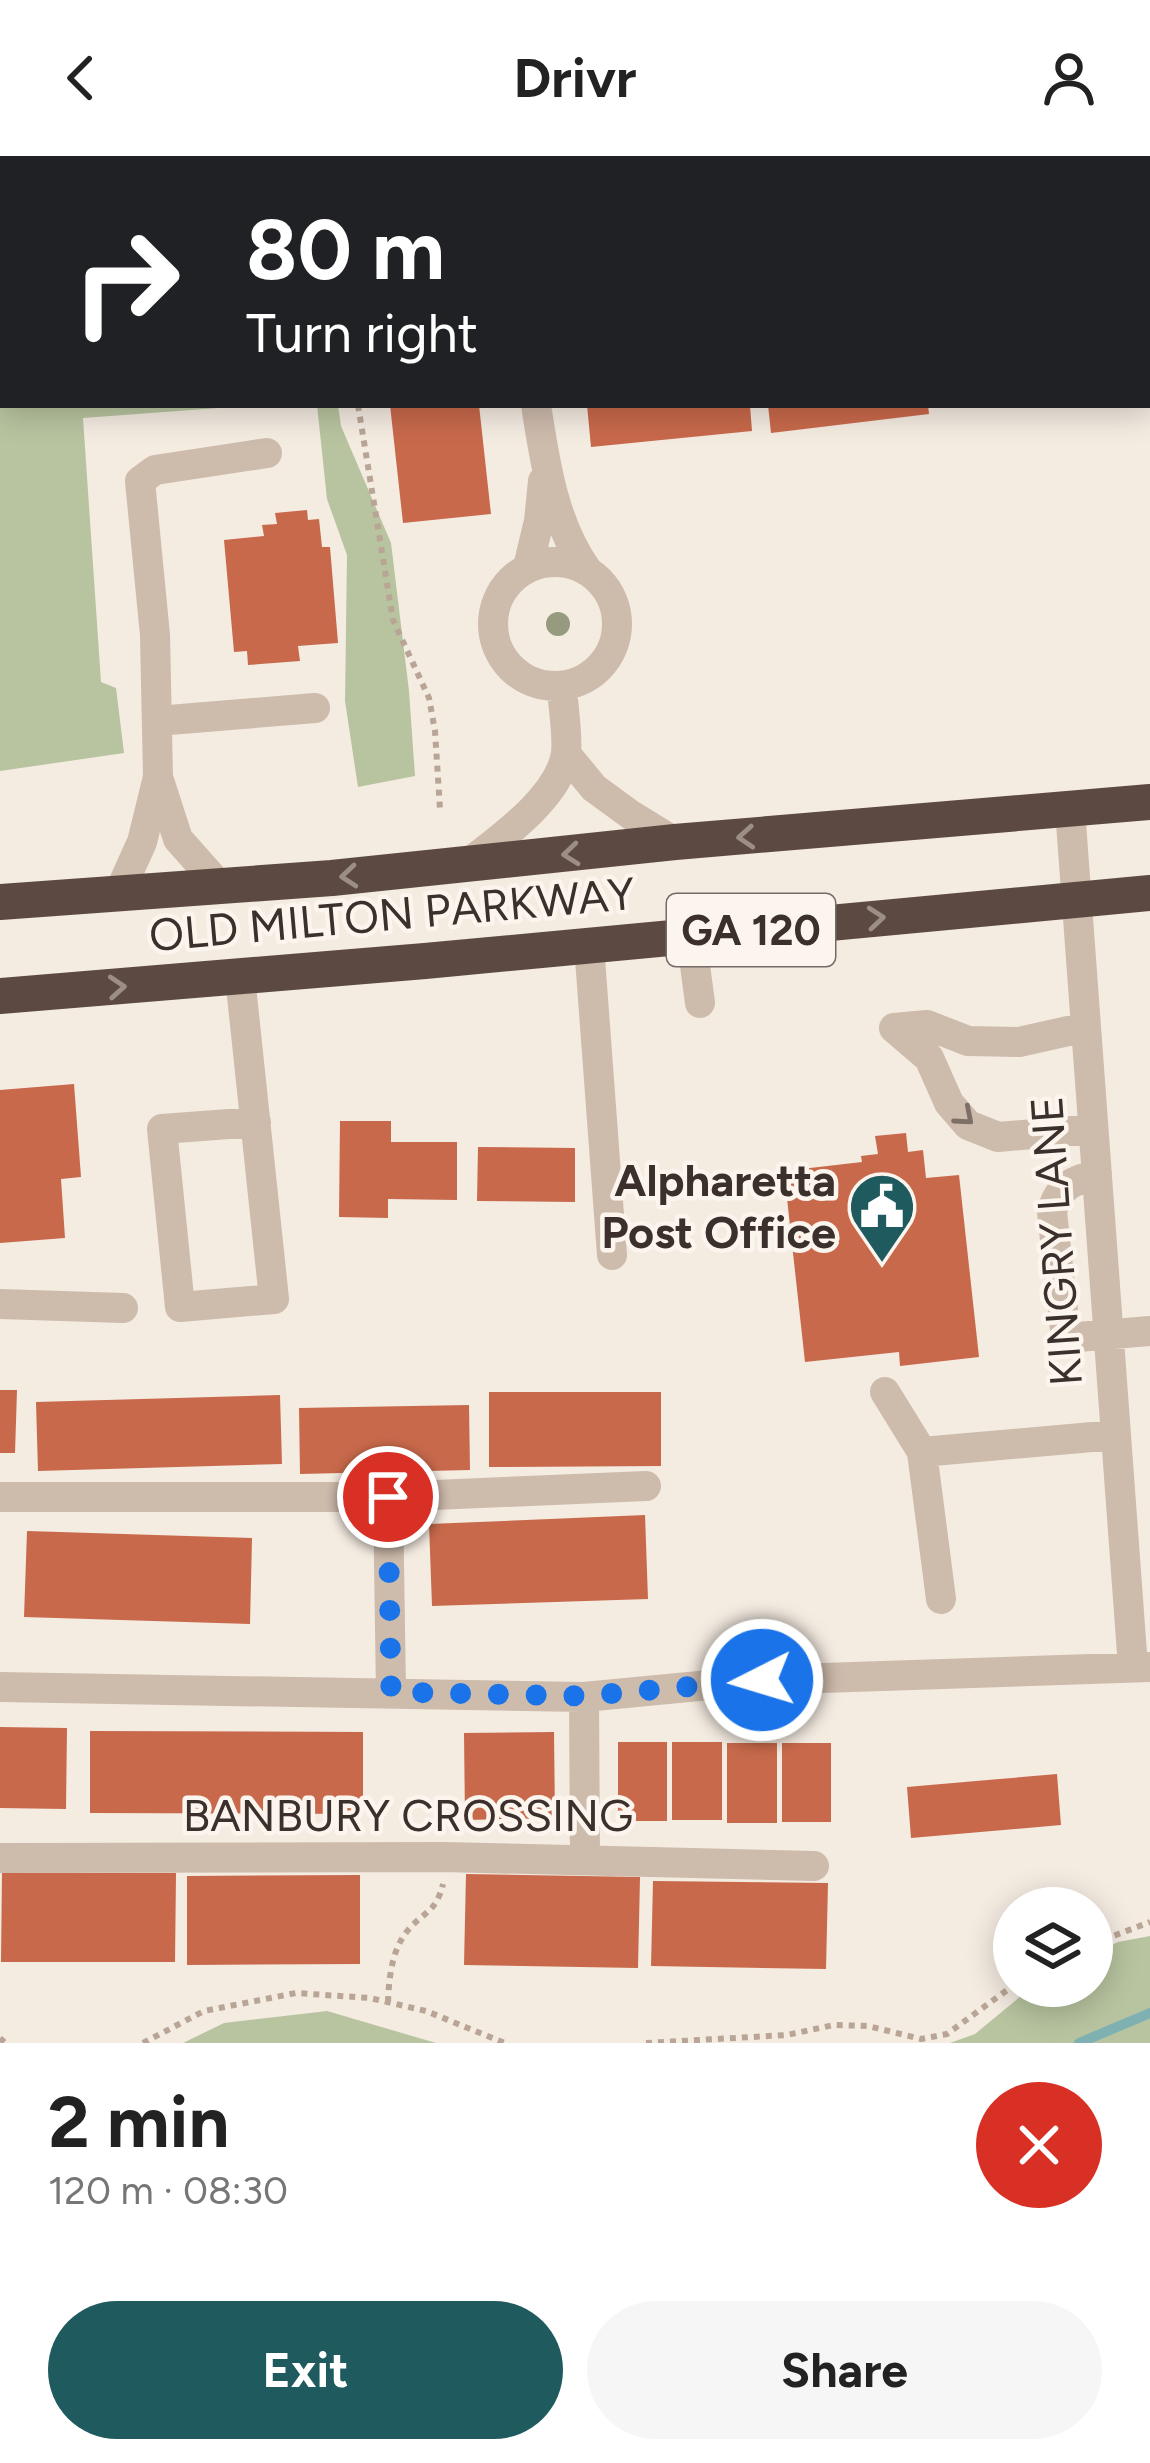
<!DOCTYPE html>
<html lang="en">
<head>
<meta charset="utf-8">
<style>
  :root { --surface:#fff; --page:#f6f6f6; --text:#222; --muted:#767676; --accent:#1f5a5e }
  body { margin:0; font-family:Figtree,sans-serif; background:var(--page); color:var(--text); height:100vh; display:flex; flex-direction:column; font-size:45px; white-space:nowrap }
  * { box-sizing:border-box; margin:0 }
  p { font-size:39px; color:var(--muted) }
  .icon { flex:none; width:66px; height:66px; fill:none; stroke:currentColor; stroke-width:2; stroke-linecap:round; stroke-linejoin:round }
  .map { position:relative; height:1887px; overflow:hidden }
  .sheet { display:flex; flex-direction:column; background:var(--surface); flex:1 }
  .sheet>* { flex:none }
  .banner { position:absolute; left:0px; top:0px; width:1152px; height:252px; box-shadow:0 6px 30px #0003; background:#202124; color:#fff; overflow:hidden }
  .buttons { position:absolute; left:993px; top:1731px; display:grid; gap:24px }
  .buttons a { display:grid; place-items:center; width:120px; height:120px; border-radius:50%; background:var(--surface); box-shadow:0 6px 30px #0003; font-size:60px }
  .pin { position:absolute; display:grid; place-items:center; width:102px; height:102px; color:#fff; margin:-51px; border:6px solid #fff; border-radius:50%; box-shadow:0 3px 12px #0007 }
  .me { position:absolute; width:132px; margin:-66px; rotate:265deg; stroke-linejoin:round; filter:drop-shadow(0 0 9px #0008) }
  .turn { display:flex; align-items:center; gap:42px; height:252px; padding:0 48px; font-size:54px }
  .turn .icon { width:156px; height:156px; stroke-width:2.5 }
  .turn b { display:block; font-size:84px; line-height:102px }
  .round { display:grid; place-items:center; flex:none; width:126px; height:126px; border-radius:63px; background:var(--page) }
  .head { display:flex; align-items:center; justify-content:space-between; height:204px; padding:0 48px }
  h1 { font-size:72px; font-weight:700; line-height:90px }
  .button { display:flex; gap:24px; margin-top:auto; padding:24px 48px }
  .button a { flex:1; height:138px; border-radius:72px; background:var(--accent); color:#fff; font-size:48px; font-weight:700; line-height:138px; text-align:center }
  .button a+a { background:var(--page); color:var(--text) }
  header { display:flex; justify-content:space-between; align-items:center; height:156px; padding:0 48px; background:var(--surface); font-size:54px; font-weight:700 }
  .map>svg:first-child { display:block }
  .green { fill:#b8c4a0 }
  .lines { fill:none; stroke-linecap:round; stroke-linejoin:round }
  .stream { stroke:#7fb0b2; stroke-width:10 }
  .building { fill:#c8694b }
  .path { stroke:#b9a596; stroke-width:6; stroke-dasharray:6 6; stroke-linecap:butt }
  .minor { stroke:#cdbbac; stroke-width:30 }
  .highway { stroke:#5c4a42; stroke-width:36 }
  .tree { fill:#969b7f }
  .oneway { stroke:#9c8e87 }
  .oneway2 { stroke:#7d6f65 }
  .route { stroke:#1a73e8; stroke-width:21; stroke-dasharray:0 37.8 }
  .labels { text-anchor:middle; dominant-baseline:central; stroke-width:9; stroke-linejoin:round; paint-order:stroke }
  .shield { fill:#fbf5ee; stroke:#756b66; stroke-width:3 }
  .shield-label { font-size:42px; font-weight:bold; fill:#3b302b }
  .street-label { font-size:45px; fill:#3b302b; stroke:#fbf5ee }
  .poi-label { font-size:45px; font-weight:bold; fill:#3b302b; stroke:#fbf5ee; text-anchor:end }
</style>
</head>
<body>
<header><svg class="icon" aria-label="back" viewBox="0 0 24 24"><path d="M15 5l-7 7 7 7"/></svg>Drivr<svg class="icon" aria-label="person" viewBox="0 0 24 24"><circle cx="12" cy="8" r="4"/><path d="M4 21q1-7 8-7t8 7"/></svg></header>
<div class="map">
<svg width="1150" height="1887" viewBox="0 0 1150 1887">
  <rect width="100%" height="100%" fill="#f4ebe1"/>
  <path class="green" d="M0 0H303V3H3V249H259L83 262 101 526 116 532 124 597 0 615Z
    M317 249H338L341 270 391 387 409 535 415 620 358 631 345 545 347 399 327 343Z
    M1150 1780V1887H950L975 1878 1033 1830H1092V1798L1118 1786Z
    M327 1855 436 1887H183L224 1867Z"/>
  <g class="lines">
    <path class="stream" d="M1079 1887 1150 1857"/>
  </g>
  <path class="building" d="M390 249H479L491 358 403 367Z
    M587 249H750L752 275 591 291Z
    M768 249H928L929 258 771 277Z
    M307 354 308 364 319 363 322 391H330L338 487 298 490 300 505 248 509 247 495 234 496 224 384 264 380 262 369 277 368 275 357Z
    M74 928 81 1021 61 1023 65 1082 0 1087V934Z
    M340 965H391V986H457V1044L388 1043V1062L339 1061Z
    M906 977 908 996 923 994 926 1022 959 1019 979 1201 900 1210 899 1196 805 1206 784 1015 862 1006 861 1000 878 998 875 980Z
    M478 991 575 992V1046L477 1045Z
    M0 1234H17L15 1297H0Z
    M489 1236H661V1310L489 1311Z
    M280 1239 282 1308 38 1315 36 1246Z
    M469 1249 470 1314 300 1318 299 1252Z
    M645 1359 648 1443 432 1450 429 1368Z
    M27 1375 252 1382 250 1468 24 1461Z
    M0 1571 67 1572 66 1653 0 1652Z
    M90 1575 363 1576V1658L90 1657Z
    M554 1576 555 1662 465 1664 464 1577Z
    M618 1586H667V1665H618Z
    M672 1586H722V1664H672Z
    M727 1587H777V1667H727Z
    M782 1587H831V1666H782Z
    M1057 1618 1061 1669 911 1682 907 1631Z
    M2 1717H176L175 1806H1Z
    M466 1718 640 1721 638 1812 464 1809Z
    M360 1719V1808L187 1809V1720Z
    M653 1725 828 1727 826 1813 651 1810Z"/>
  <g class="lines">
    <path class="path" d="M318 0V3
      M358 249 393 464 429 542 435 575 440 653
      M1092 1788 1150 1766
      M388 1846C389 1821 392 1792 409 1773 426 1754 436 1756 443 1728
      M0 1882 5 1887
      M143 1887 204 1855 296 1837 370 1842 426 1855 505 1887
      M646 1887 787 1879 834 1869 868 1870 921 1883 947 1878 1014 1829"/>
    <path class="minor" d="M496 0V3
      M876 0V3
      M604 3 631 0
      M536 249C545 306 553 366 587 414
      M493 468a62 62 0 1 1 124 0a62 62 0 1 1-124 0Z
      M528 411 539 365 543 325
      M157 565 315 552
      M566 598 594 632 631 659 675 686
      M1070 653 1133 1511
      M466 709C498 684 560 641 566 597 568 577 563 552 562 531
      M218 728 178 683 158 621 155 479 140 325 155 314 267 297
      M119 737 142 686 158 621
      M691 779 700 847
      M589 789 612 1099
      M240 821 274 1143 180 1151 162 973 256 966
      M894 872 929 902 949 947 968 969 998 981 1093 973
      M894 872 927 869 968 885 1019 886 1086 871
      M1097 1018C1074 1024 1057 1031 1052 1056L1066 1182 1150 1175
      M0 1148 123 1152
      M885 1236 922 1296 941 1443
      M922 1296 1115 1279
      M0 1341H388L646 1330
      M388 1341 391 1536
      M0 1531 584 1541 762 1524 1150 1511
      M584 1541 585 1704
      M0 1702 443 1701 814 1710"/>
    <path class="highway" d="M0 746 332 722 675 686 1150 646
      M0 840 425 805 1150 737"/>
  </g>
  <circle class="tree" cx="558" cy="468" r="12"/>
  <defs><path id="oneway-chevron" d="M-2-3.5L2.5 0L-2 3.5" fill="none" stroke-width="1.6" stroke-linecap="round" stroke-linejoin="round" transform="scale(3)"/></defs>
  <g class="oneway">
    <use href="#oneway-chevron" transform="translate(746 681) rotate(176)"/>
    <use href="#oneway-chevron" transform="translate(571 698) rotate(174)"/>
    <use href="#oneway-chevron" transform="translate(349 720) rotate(175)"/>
    <use href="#oneway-chevron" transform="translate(876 762) rotate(-5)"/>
    <use href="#oneway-chevron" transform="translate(117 831) rotate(-4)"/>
  </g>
  <use class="oneway2" href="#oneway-chevron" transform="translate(965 961) rotate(41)"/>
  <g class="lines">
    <path class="route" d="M388 1341 391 1536 584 1540 762 1524"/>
  </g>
  <defs>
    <symbol id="civic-pin" viewBox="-11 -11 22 30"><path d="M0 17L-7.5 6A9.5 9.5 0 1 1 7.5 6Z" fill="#1f5a5e" stroke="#fbf5ee"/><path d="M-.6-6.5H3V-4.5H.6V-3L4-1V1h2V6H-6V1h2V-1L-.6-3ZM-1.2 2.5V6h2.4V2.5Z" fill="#fff"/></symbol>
  </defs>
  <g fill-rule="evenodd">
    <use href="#civic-pin" x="844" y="1012" width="76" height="104"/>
  </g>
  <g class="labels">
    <rect class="shield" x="667" y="738" width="168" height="72" rx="9"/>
    <g class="shield-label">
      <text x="751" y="774">GA 120</text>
    </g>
    <g class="street-label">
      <text transform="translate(392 758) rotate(-5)">OLD MILTON PARKWAY</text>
      <text transform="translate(1056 1085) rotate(-94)">KINGRY LANE</text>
      <text x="408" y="1659">BANBURY CROSSING</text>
    </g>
    <g class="poi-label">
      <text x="836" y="1024">Alpharetta<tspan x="836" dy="52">Post Office</tspan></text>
    </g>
  </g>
</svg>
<div class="buttons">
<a><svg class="icon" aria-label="layers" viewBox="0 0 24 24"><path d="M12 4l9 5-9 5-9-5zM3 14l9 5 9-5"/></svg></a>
</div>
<div class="pin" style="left:388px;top:1341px;background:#d93025"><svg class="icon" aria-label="arrive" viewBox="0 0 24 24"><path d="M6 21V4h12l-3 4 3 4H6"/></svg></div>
<svg class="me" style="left:762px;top:1524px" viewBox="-20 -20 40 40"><circle r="17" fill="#1a73e8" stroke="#fff" stroke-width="3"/><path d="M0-11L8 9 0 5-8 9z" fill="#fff"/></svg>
<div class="banner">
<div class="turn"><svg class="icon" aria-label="right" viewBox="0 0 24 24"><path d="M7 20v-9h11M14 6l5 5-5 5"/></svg><div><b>80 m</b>Turn right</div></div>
</div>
</div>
<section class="sheet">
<div class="head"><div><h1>2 min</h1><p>120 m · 08:30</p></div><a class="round" style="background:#d93025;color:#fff"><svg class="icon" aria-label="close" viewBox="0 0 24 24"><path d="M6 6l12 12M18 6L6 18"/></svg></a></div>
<div class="button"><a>Exit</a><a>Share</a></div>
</section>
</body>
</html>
